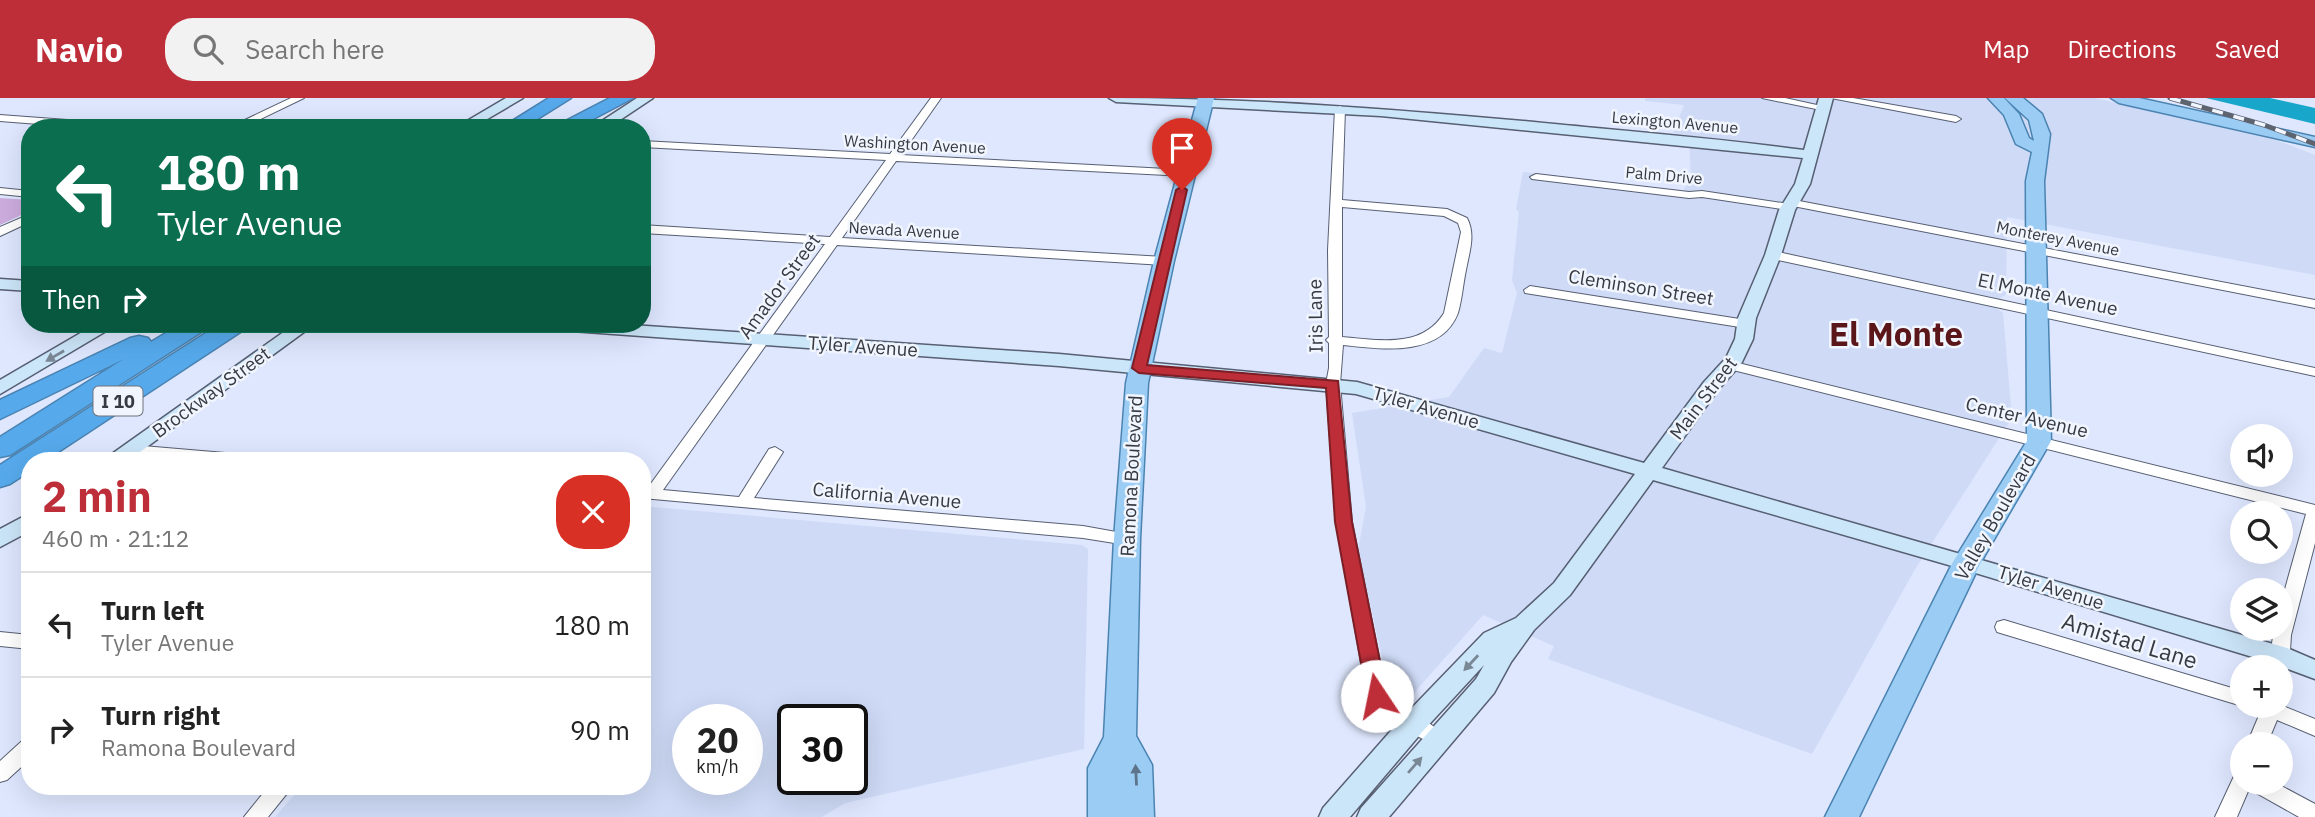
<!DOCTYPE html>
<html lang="en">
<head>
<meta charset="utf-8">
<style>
  :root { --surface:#fff; --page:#f2f2f2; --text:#222; --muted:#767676; --line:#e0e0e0; --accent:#be2e39 }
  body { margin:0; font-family:"IBM Plex Sans",sans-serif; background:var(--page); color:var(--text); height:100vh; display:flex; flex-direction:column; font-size:26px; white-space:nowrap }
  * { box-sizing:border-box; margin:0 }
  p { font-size:23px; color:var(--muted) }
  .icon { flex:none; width:38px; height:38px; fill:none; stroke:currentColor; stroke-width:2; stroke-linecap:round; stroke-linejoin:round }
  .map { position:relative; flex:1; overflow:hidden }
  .details { position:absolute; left:21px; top:354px; width:630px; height:343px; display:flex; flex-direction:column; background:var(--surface); border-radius:28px; box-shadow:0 7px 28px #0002 }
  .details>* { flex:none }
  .hud { position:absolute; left:21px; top:21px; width:630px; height:214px; border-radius:28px; box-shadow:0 7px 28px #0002; background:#0b6e4f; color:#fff; overflow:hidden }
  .tools { position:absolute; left:2230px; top:326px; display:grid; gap:14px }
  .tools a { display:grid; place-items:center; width:63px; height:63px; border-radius:50%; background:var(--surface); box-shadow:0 7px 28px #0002; font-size:35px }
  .speed { position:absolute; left:672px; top:606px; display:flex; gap:14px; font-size:35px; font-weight:700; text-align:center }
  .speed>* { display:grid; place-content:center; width:91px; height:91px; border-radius:50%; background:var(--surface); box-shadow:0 7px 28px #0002; line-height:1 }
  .speed small { font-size:18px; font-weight:400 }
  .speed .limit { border:4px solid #111; border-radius:10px; background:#fff; color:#111 }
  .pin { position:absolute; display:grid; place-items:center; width:60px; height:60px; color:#fff; margin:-72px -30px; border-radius:50% 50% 50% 0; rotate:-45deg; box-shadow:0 0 7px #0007 }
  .pin .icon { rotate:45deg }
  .me { position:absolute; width:77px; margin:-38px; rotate:349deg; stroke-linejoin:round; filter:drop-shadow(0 0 5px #0008) }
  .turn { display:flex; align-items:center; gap:24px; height:147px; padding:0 21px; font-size:32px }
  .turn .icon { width:91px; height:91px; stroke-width:2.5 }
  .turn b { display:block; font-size:49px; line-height:60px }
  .then { display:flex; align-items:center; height:66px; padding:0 21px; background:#0003; gap:14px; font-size:26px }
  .round { display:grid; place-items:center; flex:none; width:74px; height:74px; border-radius:28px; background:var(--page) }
  .summary { display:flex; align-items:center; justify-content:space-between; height:119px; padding:0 21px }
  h1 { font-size:42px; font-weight:800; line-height:52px; color:var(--accent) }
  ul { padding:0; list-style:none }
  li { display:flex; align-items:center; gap:21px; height:105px; padding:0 21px; border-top:2px solid var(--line) }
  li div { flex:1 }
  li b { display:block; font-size:26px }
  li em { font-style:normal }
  header { display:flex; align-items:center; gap:42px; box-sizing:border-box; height:98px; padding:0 35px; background:var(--accent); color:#fff }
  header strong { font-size:33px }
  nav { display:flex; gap:38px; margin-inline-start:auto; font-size:24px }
  .search { width:490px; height:63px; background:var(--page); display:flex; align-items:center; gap:18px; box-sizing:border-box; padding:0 24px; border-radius:28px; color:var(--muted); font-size:26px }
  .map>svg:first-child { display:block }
  .built { fill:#cedaf6; fill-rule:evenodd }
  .green { fill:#cdadde }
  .water { fill:#18a6ca }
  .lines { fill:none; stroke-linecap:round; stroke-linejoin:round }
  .street-casing { stroke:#575f72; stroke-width:2 }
  .secondary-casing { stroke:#575f72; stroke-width:3 }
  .primary-casing { stroke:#4b83b1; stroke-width:3 }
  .highway-casing { stroke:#4b83b1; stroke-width:3 }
  .street { fill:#fff; fill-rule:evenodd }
  .secondary { fill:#cce6f9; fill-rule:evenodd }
  .primary { fill:#9accf4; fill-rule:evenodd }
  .highway { fill:#56aaec; fill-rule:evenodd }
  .rail-casing { stroke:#5e6370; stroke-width:5 }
  .rail { stroke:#f1f5fe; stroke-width:3.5; stroke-dasharray:11; stroke-linecap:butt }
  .oneway { fill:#7a8795 }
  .oneway2 { fill:#5e748a }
  .route { fill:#be2e39; stroke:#7c1e25; stroke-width:2 }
  .labels { text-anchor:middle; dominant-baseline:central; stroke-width:5; stroke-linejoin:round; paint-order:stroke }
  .far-street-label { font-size:16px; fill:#363a43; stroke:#f1f5fe }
  .shield { fill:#f1f5fe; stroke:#6e727b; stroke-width:2 }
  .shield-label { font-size:18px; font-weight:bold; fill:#363a43 }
  .street-label { font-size:19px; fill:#363a43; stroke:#f1f5fe }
  .near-street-label { font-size:23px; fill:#363a43; stroke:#f1f5fe }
  .town-label { font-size:33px; font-weight:bold; fill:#5b1619; stroke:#f1f5fe }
</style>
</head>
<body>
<header>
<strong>Navio</strong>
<div class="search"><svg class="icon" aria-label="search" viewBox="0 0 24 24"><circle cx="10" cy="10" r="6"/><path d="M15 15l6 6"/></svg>Search here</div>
<nav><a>Map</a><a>Directions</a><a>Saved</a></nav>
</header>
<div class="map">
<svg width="2315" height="719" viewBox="0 0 2315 719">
  <rect width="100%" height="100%" fill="#dee7fe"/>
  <path class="built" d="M1645 0H2095L2276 42 2315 57V177L2007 119 2006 197 2001 199 1996 210 2003 215 2012 320 1914 473 1812 656 1548 561 1554 548 1483 517 1412 597 1388 586 1358 452 1366 409 1352 315 1449 299 1484 250 1502 255 1517 195 1512 182 1519 114 1516 111 1523 74 1683 93 1691 80 1689 37 1673 35 1684 7 1645 3Z
    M642 408 1082 447 1088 451 1084 651 845 705 822 719H275L302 688H642ZM688 621H747V681H688ZM793 621H852V681H793Z"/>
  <path class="green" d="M0 100 30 102V113L0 127Z"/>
  <path class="water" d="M2206 0H2270L2315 10V26Z"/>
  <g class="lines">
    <defs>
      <path id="street" d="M291 0H304L242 30H228Z
        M931 0H941L901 57 1186 72 1192 75 1186 78 896 63 842 140 1164 159 1170 163 1164 167 837 147 663 392 739 399 769 351 775 349 783 354 754 400 1083 428 1133 437 1136 441 1133 445 1127 447 1083 440 642 400V392L647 391 825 146 642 135V127L830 139 886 62 642 49V43L890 56Z
        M1762 0H1785L1826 9 1821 12Z
        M1831 0H1853L1956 18 1961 21 1956 24Z
        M1340 8 1345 11 1342 102 1447 111 1467 120C1476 137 1469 155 1466 172 1463 186 1462 202 1458 215 1441 260 1380 251 1343 247L1340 286 1352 424 1386 594C1397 603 1444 634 1448 641L1445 647 1438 649 1406 632 1370 603 1367 598 1336 424 1326 286 1329 270V245L1326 242 1329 239 1328 152 1335 11ZM1342 109 1444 118 1458 125 1461 134 1444 215C1422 251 1379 242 1342 239Z
        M0 17 135 27 140 30H90L0 23Z
        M1536 76 1689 94 1702 93 1789 106 1794 102 2315 202V210L1793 108 1788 112 1702 99 1689 100 1532 81 1530 79Z
        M0 90 30 93V99L0 96Z
        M30 116V124L0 138V129Z
        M1773 153 2315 270V278L1769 160V154Z
        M1530 188 1746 222 1753 226 1746 230 1525 195 1524 192Z
        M1730 263 2315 407V445L2291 537 2289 569 2286 574 2280 576V569H2269L2274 530H2280V509L2306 416 1725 270 1723 267 1725 264Z
        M131 347 249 357 257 362H196L125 355 123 352Z
        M2004 522 2242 593V607H2246L2242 608 1997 534 1995 529 1997 524Z
        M0 534 30 537V551L0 548Z
        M2280 601 2283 608 2315 621V638L2277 622 2267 646H2247L2260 615 2254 612 2251 607H2280Z
        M30 640V661L7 682 0 684V663L23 642Z
        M2242 674V684H2274L2315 706V719H2299L2249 691 2237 719H2215L2235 676Z
        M269 688H293L268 719H244Z"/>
      <path id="secondary" d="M506 0H523L472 30H455Z
        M637 0H653L608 30H591Z
        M1109 0C1252 0 1393 11 1534 24 1624 33 1715 40 1804 52L1819 0H1833L1810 86 1795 112 1781 157 1756 220 1753 241 1741 266 1718 292 1662 370 2287 550 2315 562V581L2269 564 1959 470 1653 382 1570 497 1534 532 1511 564 1494 595 1389 719H1357L1361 710 1476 581 1484 567 1423 633 1350 719H1319L1323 710 1403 619 1484 535 1516 520 1554 485 1635 376 1356 296 1059 268 543 231 534 226H617L1059 256 1357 284 1644 365 1704 284 1726 260 1735 241 1738 220 1765 157 1779 112 1795 86 1803 60 1381 18 1116 4Z
        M0 181 30 183V193L0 191Z
        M96 226H118L0 296V282Z
        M295 226H315L129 362H106L109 358Z
        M30 415V433L0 449V431Z"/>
      <path id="primary" d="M1198 0H1214L1174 163 1148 285 1140 441 1136 638 1152 667 1154 719H1088V670L1104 639 1114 441 1126 285 1154 163Z
        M1988 0H2004L2019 16 2029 40 2034 43 2029 22 2005 0H2023L2042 16 2050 36 2044 83 2051 343 1981 464 1859 719H1825L1953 464 2027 343 2026 83 2032 54 2016 46 2004 17Z
        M2111 0H2139L2315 39V49L2119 5Z"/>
      <path id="highway" d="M549 0H571L523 30H501Z
        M610 0H633L576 30H552Z
        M181 226H209L206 231 10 357 0 359V339L124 261 0 321V302L130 240 139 238 148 240 151 244Z
        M220 226H248L245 231 46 362H30V373L10 386 0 389V367Z"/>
    </defs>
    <use href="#street" class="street-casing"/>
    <use href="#secondary" class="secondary-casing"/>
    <use href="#primary" class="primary-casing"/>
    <use href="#highway" class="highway-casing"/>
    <use href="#street" class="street"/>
    <use href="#secondary" class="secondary"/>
    <use href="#primary" class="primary"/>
    <use href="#highway" class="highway"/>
    <defs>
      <path id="rail" d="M2170 0 2264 27 2315 46"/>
    </defs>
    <use href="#rail" class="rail-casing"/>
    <use href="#rail" class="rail"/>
  </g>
  <defs><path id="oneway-solid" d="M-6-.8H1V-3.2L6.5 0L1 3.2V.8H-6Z" transform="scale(1.75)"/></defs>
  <g class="oneway">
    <use href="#oneway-solid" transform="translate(55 258) rotate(150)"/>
    <use href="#oneway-solid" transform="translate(1471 565) rotate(133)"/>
    <use href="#oneway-solid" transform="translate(1415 667) rotate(-49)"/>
  </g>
  <use class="oneway2" href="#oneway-solid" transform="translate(1136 677) rotate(-93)"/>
  <path class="route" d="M1182 88 1187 92 1147 267 1338 283 1352 424 1387 598 1384 603 1377 605 1370 603 1367 598 1335 424 1326 290 1139 275 1132 270 1176 92Z"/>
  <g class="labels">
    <g class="far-street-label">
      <text transform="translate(1675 24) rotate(5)">Lexington Avenue</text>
      <text transform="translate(915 46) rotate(3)">Washington Avenue</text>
      <text transform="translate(1664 77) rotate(5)">Palm Drive</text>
      <text transform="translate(904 132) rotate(3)">Nevada Avenue</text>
      <text transform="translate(2058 140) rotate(11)">Monterey Avenue</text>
    </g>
    <rect class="shield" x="93.5" y="288.5" width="49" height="29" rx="5"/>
    <g class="shield-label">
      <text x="118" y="303">I 10</text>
    </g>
    <g class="street-label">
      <text transform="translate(779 188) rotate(-54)">Amador Street</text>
      <text transform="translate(1641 189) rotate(9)">Cleminson Street</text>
      <text transform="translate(2048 196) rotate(12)">El Monte Avenue</text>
      <text transform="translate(1315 218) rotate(-91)">Iris Lane</text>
      <text transform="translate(863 248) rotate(4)">Tyler Avenue</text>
      <text transform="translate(211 294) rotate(-36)">Brockway Street</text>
      <text transform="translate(1703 300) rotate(-53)">Main Street</text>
      <text transform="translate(1426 309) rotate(16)">Tyler Avenue</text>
      <text transform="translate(2027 319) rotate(13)">Center Avenue</text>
      <text transform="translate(1131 378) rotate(-87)">Ramona Boulevard</text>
      <text transform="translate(887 397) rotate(5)">California Avenue</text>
      <text transform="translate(1995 419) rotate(-60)">Valley Boulevard</text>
      <text transform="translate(2051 489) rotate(17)">Tyler Avenue</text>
    </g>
    <g class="near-street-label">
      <text transform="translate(2130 542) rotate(17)">Amistad Lane</text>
    </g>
    <g class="town-label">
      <text x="1896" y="235">El Monte</text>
    </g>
  </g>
</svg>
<div class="tools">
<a><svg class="icon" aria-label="sound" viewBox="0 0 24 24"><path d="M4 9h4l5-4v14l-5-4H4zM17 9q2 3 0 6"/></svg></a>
<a><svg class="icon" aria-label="search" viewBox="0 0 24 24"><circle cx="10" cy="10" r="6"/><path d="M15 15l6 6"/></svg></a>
<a><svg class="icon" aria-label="layers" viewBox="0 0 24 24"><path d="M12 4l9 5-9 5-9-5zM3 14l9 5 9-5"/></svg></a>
<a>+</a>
<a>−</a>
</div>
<div class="speed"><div>20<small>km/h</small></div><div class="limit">30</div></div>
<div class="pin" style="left:1182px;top:92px;background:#d93025"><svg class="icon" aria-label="arrive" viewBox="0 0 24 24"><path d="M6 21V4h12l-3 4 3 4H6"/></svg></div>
<svg class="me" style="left:1377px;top:598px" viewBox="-20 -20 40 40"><circle r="19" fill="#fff"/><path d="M0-13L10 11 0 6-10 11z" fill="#be2e39"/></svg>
<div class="hud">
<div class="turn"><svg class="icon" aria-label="left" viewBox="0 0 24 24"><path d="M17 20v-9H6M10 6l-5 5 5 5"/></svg><div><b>180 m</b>Tyler Avenue</div></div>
<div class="then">Then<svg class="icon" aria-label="right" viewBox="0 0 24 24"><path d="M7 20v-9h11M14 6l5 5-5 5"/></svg></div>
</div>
<section class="details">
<div class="summary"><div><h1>2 min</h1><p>460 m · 21:12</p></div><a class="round" style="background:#d93025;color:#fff"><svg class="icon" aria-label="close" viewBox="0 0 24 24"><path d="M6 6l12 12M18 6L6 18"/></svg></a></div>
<ul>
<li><svg class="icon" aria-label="left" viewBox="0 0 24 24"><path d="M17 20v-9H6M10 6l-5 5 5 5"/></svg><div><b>Turn left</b><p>Tyler Avenue</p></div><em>180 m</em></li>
<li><svg class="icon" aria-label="right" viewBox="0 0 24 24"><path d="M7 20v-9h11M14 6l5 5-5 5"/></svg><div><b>Turn right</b><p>Ramona Boulevard</p></div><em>90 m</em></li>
</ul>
</section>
</div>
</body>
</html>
